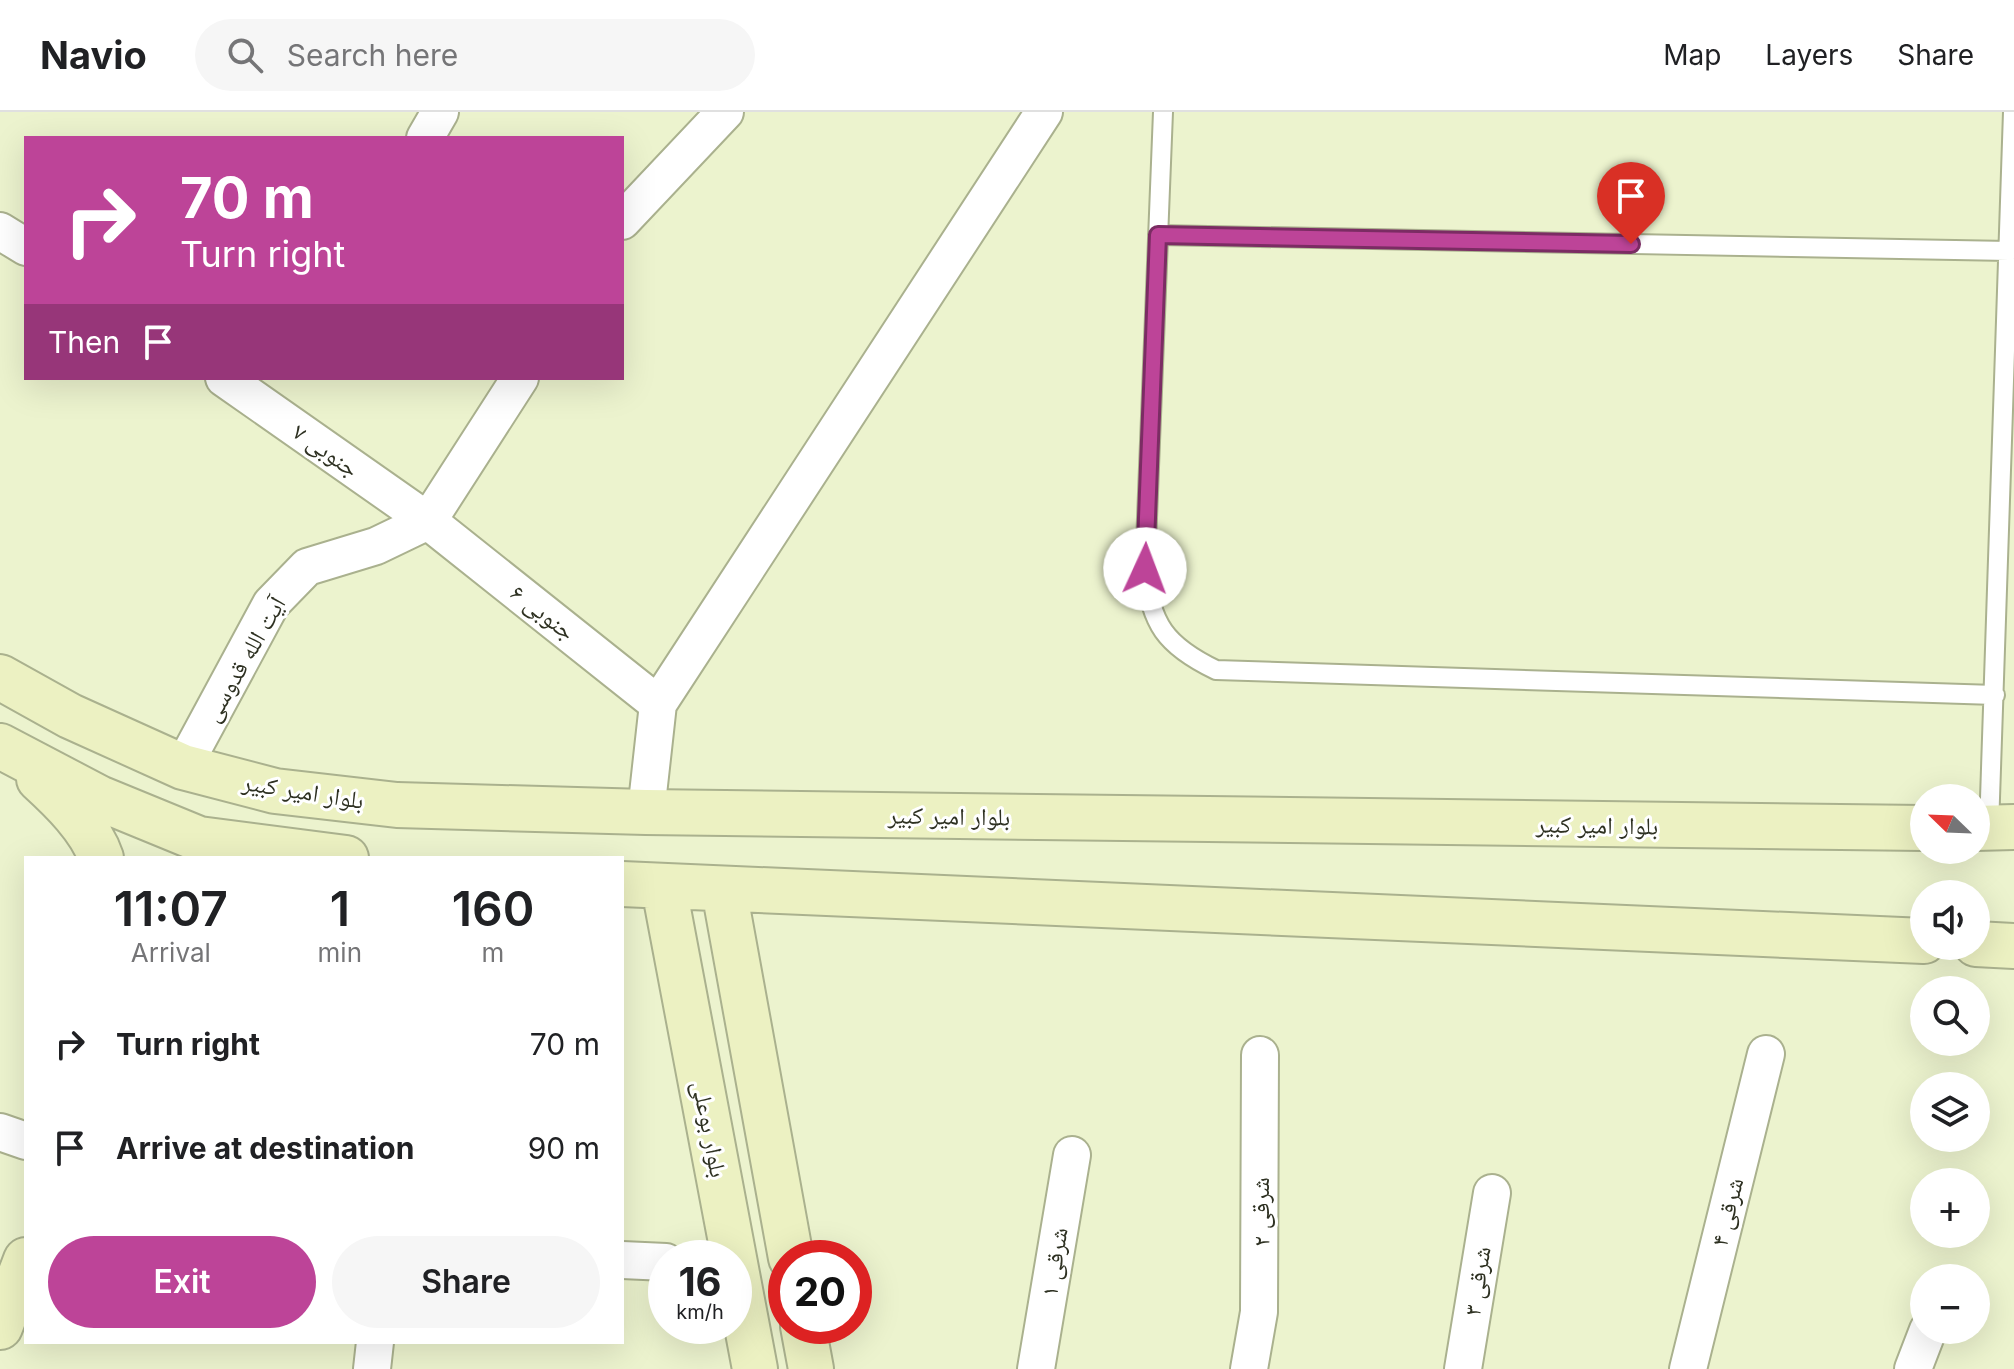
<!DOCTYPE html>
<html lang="en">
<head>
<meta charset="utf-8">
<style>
  :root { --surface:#fff; --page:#f6f6f6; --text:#202124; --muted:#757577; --line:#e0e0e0; --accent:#bd4498 }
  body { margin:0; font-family:Inter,"Noto Naskh Arabic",sans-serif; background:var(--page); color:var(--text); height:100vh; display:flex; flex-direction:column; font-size:30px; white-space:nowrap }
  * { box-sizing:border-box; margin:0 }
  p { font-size:26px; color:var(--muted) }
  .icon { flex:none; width:44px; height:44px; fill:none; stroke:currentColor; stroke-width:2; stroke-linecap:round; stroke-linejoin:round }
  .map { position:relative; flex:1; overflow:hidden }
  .details { position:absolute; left:24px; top:744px; width:600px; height:488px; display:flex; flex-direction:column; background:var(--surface); border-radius:0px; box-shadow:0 8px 32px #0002 }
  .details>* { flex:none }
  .guide { position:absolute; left:24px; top:24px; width:600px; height:244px; border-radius:0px; box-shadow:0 8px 32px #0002; background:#bd4498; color:#fff; overflow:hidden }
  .needle { width:52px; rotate:293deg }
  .tools { position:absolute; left:1910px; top:672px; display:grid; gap:16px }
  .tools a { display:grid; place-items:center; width:80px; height:80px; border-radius:50%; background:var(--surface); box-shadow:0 8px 32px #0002; font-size:40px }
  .speed { position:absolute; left:648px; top:1128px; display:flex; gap:16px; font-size:40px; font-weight:700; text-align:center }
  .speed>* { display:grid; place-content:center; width:104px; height:104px; border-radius:50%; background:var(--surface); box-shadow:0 8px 32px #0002; line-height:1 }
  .speed small { font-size:20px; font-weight:400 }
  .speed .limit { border:12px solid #d22; background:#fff; color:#111 }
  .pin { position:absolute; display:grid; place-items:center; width:68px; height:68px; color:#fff; margin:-82px -34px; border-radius:50% 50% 50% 0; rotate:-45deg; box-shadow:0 0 8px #0007 }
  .pin .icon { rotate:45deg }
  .me { position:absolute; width:88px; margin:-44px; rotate:2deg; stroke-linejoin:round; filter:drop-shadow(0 0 6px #0008) }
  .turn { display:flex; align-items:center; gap:28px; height:168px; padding:0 24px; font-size:36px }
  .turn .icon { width:104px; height:104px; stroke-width:2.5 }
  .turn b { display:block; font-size:56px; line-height:68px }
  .then { display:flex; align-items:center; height:76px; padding:0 24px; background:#0003; gap:16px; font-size:30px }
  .eta { display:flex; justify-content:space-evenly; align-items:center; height:136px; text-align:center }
  .eta b { font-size:48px; font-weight:600; line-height:56px }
  .cta { display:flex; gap:16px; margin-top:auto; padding:16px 24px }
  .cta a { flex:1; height:92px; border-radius:48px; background:var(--accent); color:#fff; font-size:32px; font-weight:600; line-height:92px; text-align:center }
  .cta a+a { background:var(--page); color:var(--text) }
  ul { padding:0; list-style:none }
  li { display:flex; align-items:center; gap:24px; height:104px; padding:0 24px }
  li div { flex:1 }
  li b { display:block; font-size:30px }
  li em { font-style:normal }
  header { display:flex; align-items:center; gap:48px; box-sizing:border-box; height:112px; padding:0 40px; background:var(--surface); border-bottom:2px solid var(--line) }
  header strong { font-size:38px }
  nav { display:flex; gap:44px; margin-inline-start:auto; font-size:28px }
  .search { width:560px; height:72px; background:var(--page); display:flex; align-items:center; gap:20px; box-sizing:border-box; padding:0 28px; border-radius:44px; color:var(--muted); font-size:30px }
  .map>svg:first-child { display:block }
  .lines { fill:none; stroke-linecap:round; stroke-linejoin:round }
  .lane-casing { stroke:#aab18e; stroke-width:22 }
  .street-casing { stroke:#aab18e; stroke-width:40 }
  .secondary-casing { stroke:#aab18e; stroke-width:48 }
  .lane { stroke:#fff; stroke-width:18 }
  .street { stroke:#fff; stroke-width:36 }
  .secondary { stroke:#ecf1c2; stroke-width:44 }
  .route-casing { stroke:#7b2c63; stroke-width:20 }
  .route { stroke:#bd4498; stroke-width:14 }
  .labels { text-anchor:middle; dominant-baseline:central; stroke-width:6; stroke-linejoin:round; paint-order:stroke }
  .street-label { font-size:24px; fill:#2e3122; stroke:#fff }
</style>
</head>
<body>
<header>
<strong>Navio</strong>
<div class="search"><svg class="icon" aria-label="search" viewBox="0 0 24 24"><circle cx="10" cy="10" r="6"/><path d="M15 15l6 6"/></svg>Search here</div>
<nav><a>Map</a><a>Layers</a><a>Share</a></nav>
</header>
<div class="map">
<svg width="2014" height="1257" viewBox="0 0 2014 1257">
  <rect width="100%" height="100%" fill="#ecf3ce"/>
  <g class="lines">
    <defs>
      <path id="lane" d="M1163 0 1145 457C1150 512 1166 534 1216 558L1995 583
        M1158 123 2009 139
        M1989 716 2013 0"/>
      <path id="street" d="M425 26 440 0
        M622 109 725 0
        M0 119 26 135
        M224 266 428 409 658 592
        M183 655 271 492 307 455 376 434 428 409 520 266
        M646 700 658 592 1044 0
        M0 1020 26 1029
        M622 1148 666 1150
        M372 1257 375 1230
        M1036 1257 1072 1043
        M1249 1257 1259 1200 1260 943
        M1463 1257 1492 1081
        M1688 1257 1766 942
        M1913 1257 1928 1218"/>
      <path id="secondary" d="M0 565 70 604 183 655 275 679 397 693 646 700 1924 716
        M0 634 99 686 199 727 346 746
        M39 667C62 688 91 716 101 746
        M1976 716 2014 715
        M622 772 1924 829
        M664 776 755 1257
        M724 778 791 1146
        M1976 832 2014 834
        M803 1214 811 1257
        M0 1215 26 1148"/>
    </defs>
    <use href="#lane" class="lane-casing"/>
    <use href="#street" class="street-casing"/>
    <use href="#secondary" class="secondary-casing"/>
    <use href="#lane" class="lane"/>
    <use href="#street" class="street"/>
    <use href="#secondary" class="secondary"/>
  </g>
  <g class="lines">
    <defs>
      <path id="route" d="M1145 457 1158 123 1631 132"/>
    </defs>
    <use href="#route" class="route-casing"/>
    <use href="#route" class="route"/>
  </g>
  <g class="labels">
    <g class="street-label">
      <text transform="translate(326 338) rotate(35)">۷ جنوبی</text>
      <text transform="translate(543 500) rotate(38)">۶ جنوبی</text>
      <text transform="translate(244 547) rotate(-60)">آیت الله قدوسی</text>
      <text transform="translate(303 679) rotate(9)">بلوار امیر کبیر</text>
      <text transform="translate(949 704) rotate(1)">بلوار امیر کبیر</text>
      <text transform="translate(1597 713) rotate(1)">بلوار امیر کبیر</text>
      <text transform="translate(710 1017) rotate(79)">بلوار بوعلی</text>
      <text transform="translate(1260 1100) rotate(-90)">شرقی ۲</text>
      <text transform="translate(1727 1100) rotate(-76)">۴ شرقی</text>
      <text transform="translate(1054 1150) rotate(-81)">شرقی ۱</text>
      <text transform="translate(1477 1169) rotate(-81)">شرقی ۳</text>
    </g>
  </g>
</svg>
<div class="tools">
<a><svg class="needle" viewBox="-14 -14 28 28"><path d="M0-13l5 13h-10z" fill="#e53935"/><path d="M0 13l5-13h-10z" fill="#757577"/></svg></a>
<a><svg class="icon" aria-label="sound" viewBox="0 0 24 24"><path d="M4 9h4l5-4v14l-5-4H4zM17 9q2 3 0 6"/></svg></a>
<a><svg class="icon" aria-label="search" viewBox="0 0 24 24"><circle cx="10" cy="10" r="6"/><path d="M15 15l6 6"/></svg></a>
<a><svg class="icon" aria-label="layers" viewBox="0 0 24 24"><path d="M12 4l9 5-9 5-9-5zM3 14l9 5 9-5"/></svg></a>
<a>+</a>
<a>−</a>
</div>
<div class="speed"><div>16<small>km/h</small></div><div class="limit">20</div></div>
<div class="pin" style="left:1631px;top:132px;background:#d93025"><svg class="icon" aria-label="arrive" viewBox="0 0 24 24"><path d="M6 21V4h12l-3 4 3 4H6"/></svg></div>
<svg class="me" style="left:1145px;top:457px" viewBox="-20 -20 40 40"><circle r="19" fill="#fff"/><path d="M0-13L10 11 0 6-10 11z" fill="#bd4498"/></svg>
<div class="guide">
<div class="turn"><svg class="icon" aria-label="right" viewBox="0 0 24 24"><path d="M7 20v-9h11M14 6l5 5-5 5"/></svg><div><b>70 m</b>Turn right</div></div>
<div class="then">Then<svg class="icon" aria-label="arrive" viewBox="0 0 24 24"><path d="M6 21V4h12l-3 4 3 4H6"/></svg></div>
</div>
<section class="details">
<div class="eta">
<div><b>11:07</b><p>Arrival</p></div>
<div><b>1</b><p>min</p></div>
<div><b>160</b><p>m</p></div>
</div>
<ul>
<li><svg class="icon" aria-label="right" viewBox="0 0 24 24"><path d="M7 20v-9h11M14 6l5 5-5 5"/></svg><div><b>Turn right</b></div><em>70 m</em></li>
<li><svg class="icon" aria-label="arrive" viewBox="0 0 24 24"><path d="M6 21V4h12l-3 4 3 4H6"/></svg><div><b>Arrive at destination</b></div><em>90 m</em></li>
</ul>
<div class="cta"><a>Exit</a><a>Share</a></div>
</section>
</div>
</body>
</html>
